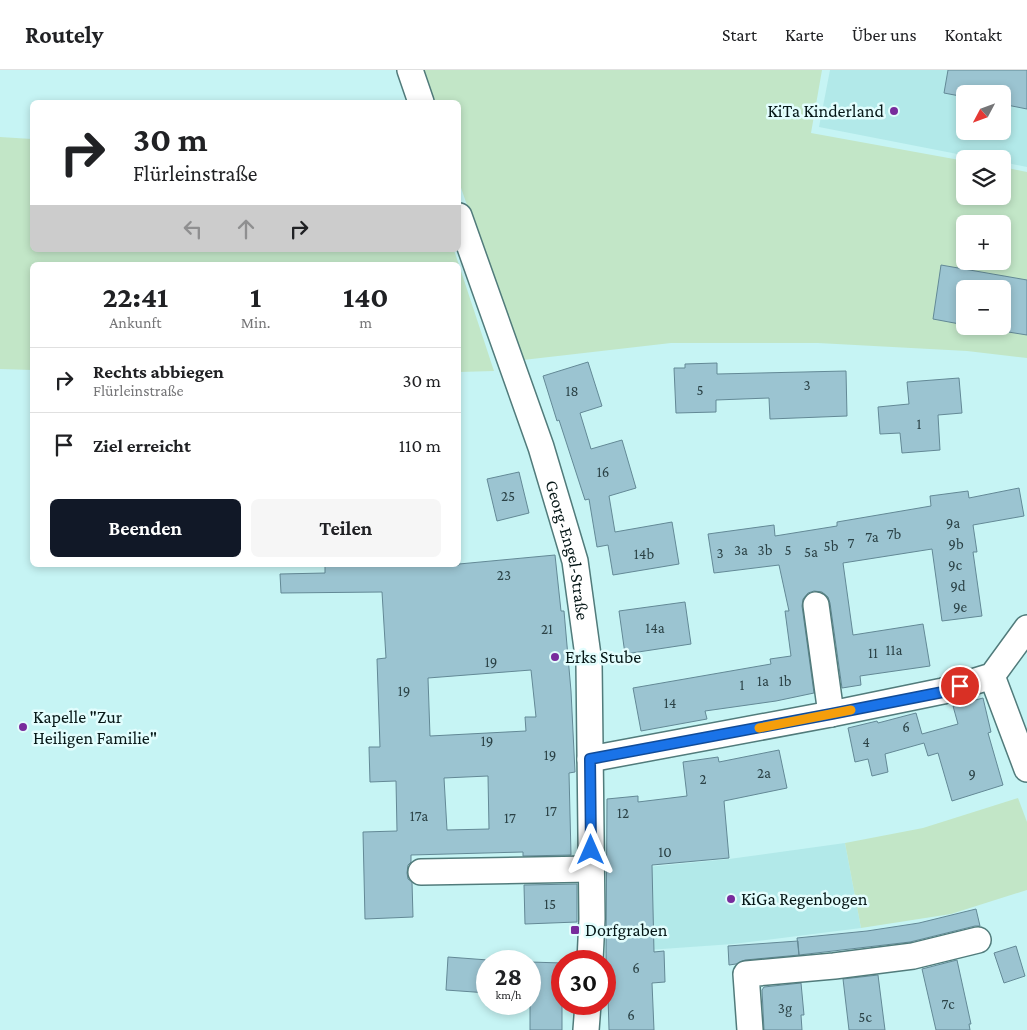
<!DOCTYPE html>
<html lang="de">
<head>
<meta charset="utf-8">
<style>
  :root { --surface:#fff; --page:#f6f6f6; --text:#202124; --muted:#757577; --line:#e0e0e0; --accent:#111827 }
  body { margin:0; font-family:"Crimson Pro",serif; background:var(--page); color:var(--text); height:100vh; display:flex; flex-direction:column; font-size:19px; white-space:nowrap }
  * { box-sizing:border-box; margin:0 }
  p { font-size:16px; color:var(--muted) }
  .icon { flex:none; width:28px; height:28px; fill:none; stroke:currentColor; stroke-width:2; stroke-linecap:round; stroke-linejoin:round }
  .map { position:relative; flex:1; overflow:hidden }
  .sheet { position:absolute; left:30px; top:192px; width:431px; height:305px; display:flex; flex-direction:column; background:var(--surface); border-radius:8px; box-shadow:0 2px 8px #0003 }
  .sheet>* { flex:none }
  .hud { position:absolute; left:30px; top:30px; width:431px; height:152px; border-radius:8px; box-shadow:0 2px 8px #0003; background:#fff; color:var(--text); overflow:hidden }
  .needle { width:32px; rotate:229deg }
  .controls { position:absolute; left:956px; top:15px; display:grid; gap:10px }
  .controls a { display:grid; place-items:center; width:55px; height:55px; border-radius:8px; background:var(--surface); box-shadow:0 2px 8px #0003; font-size:25px }
  .speed { position:absolute; left:476px; top:880px; display:flex; gap:10px; font-size:25px; font-weight:700; text-align:center }
  .speed>* { display:grid; place-content:center; width:65px; height:65px; border-radius:50%; background:var(--surface); box-shadow:0 2px 8px #0003; line-height:1 }
  .speed small { font-size:12px; font-weight:400 }
  .speed .limit { border:8px solid #d22; background:#fff; color:#111 }
  .pin { position:absolute; display:grid; place-items:center; width:42px; height:42px; color:#fff; margin:-21px; border:2px solid #fff; border-radius:50%; box-shadow:0 1px 5px #0007 }
  .me { position:absolute; width:55px; margin:-28px; rotate:0deg; stroke-linejoin:round; filter:drop-shadow(0 0 4px #0008) }
  .turn { display:flex; align-items:center; gap:18px; height:105px; padding:0 20px; font-size:22px }
  .turn .icon { width:65px; height:65px; stroke-width:2.5 }
  .turn b { display:block; font-size:35px; line-height:42px }
  .lanes { display:flex; align-items:center; height:48px; padding:0 20px; background:#0003; justify-content:center; gap:25px; direction:ltr }
  .lanes .off { opacity:.35 }
  .eta { display:flex; justify-content:space-evenly; align-items:center; height:85px; text-align:center }
  .eta b { font-size:30px; font-weight:700; line-height:35px }
  .button { display:flex; gap:10px; margin-top:auto; padding:10px 20px }
  .button a { flex:1; height:58px; border-radius:8px; background:var(--accent); color:#fff; font-size:20px; font-weight:700; line-height:58px; text-align:center }
  .button a+a { background:var(--page); color:var(--text) }
  ul { padding:0; list-style:none }
  li { display:flex; align-items:center; gap:15px; height:65px; padding:0 20px; border-top:1px solid var(--line) }
  li div { flex:1 }
  li b { display:block; font-size:19px }
  li em { font-style:normal }
  header { display:flex; align-items:center; gap:30px; box-sizing:border-box; height:70px; padding:0 25px; background:var(--surface); border-bottom:1px solid var(--line) }
  header strong { font-size:24px }
  nav { display:flex; gap:28px; margin-inline-start:auto; font-size:18px }
  .map>svg:first-child { display:block }
  .built { fill:#b2e9e9; fill-rule:evenodd }
  .green { fill:#c2e6c7; fill-rule:evenodd }
  .building { fill:#9bc4d1; stroke:#638996; fill-rule:evenodd }
  .lines { fill:none; stroke-linecap:round; stroke-linejoin:round }
  .minor-casing { stroke:#517b7b; stroke-width:28 }
  .minor { stroke:#fff; stroke-width:25 }
  .route-casing { stroke:#114b97; stroke-width:12 }
  .route { stroke:#1a73e8; stroke-width:9 }
  .slow { stroke:#f59e0b; stroke-width:9 }
  .poi-dot { fill:#782b9c; stroke:#e2fdfd; stroke-width:2 }
  .labels { text-anchor:middle; dominant-baseline:central; stroke-width:5; stroke-linejoin:round; paint-order:stroke }
  .number-label { font-size:15px; fill:#2b4246 }
  .poi-label { font-size:18px; fill:#061717; stroke:#e2fdfd; text-anchor:start }
  .street-label { font-size:18px; fill:#061717; stroke:#e2fdfd }
</style>
</head>
<body>
<header>
<strong>Routely</strong>
<nav><a>Start</a><a>Karte</a><a>Über uns</a><a>Kontakt</a></nav>
</header>
<div class="map">
<svg width="1027" height="960" viewBox="0 0 1027 960">
  <rect width="100%" height="100%" fill="#c6f4f4"/>
  <path class="built" d="M830 0H1027V97L1003 92 1002 89H983L819 57ZM965 24H1002V61H965Z
    M845 773 861 858 733 874 605 883 606 801 729 789Z"/>
  <path class="green" d="M420 0H822L811 63 965 91V126H1002L1003 97 1027 102V288L967 281 818 273H671L523 290 507 251 459 112V32H431ZM965 154H1002V191H965ZM965 219H1002V256H965Z
    M0 67 32 69V180H454L494 301 459 302V195H32V300L0 299Z
    M1018 728 1027 752V820L951 844 861 858 845 773 923 758Z"/>
  <path class="building" d="M948 0H1027V39L1002 34V24H965V27L944 23Z
    M941 195 1027 210V265L1002 261V219H965V255L933 249Z
    M588 292 602 336 580 343 591 379 622 370 636 418 609 426 615 462 672 452 679 494 613 505 608 475 597 477 589 429 585 430 559 350 557 351 543 306Z
    M717 293V304L846 301 847 346 770 349 769 328 716 330V342L676 343 674 298H685V294Z
    M959 308 962 343 938 345 940 380 902 383 900 363 880 364 878 337 909 334 907 312Z
    M519 402 529 443 497 451 487 409Z
    M1019 418 1024 446 973 455 977 482H973L982 546 942 551 932 479 843 493 853 565 923 554 930 596 860 606 861 615 842 618 830 533 828 527 822 522 814 521 808 523 803 529 802 536 814 623 776 631 705 641 707 649 641 661 633 618 771 594 770 589 791 586 785 541H789L779 495 714 503 708 464 774 455 775 466 837 456V452L931 436 930 426 968 421 969 428Z
    M555 485 561 541H564L571 621 575 702 569 703 571 785 523 786V782L411 785V792L408 795 407 803 408 809 412 812 413 847 365 849 363 762 397 761 396 711 370 712 369 677H380L377 589 386 588 382 522 281 523 280 504 325 503V495H459V494ZM531 600 536 647H525L526 661 430 666 428 608ZM488 706 489 759 447 760 444 708Z
    M685 532 691 574 625 584 619 541Z
    M983 628 991 662 988 663 1003 715 952 731 938 683 928 686 924 673 885 684 888 702 872 706 868 689 855 692 848 658 877 651 878 653 916 643 922 664 958 654 953 636Z
    M779 680 787 718 724 731 729 788 652 795 654 882 664 881 665 912 652 913 654 960H609L607 891H606L607 729 638 726V732L687 726 683 692 718 687 719 692Z
    M577 814V852L525 854 524 815Z
    M976 839 980 856H975L910 872 799 885 797 868 867 861 919 853Z
    M798 871 799 885 745 890 736 894 729 895 728 876Z
    M1016 876 1025 906 1004 913 994 883Z
    M448 887 488 890V923L446 920Z
    M957 890 971 954H969L970 960H936L922 899Z
    M530 892 562 893V960H530Z
    M878 905 885 960H849L843 909Z
    M801 913 804 945H801L802 960H764L762 920 764 917Z"/>
  <g class="lines">
    <defs>
      <g id="minor">
        <path d="M410 0 421 32"/>
        <path id="s1" d="M459 146 541 377 575 491 589 593 592 849 590 891"/>
        <path d="M816 535 831 644"/>
        <path d="M992 606 1027 699"/>
        <path d="M590 689 831 644 943 621 992 606 1027 558"/>
        <path d="M421 802 591 799"/>
        <path d="M586 960 588 934"/>
        <path d="M750 960 746 904 834 896 913 886 978 870"/>
      </g>
    </defs>
    <use href="#minor" class="minor-casing"/>
    <use href="#minor" class="minor"/>
  </g>
  <g class="lines">
    <defs>
      <path id="route" d="M591 780 590 689 831 644 943 622 960 616"/>
    </defs>
    <use href="#route" class="route-casing"/>
    <use href="#route" class="route"/>
    <path class="slow" d="M759 658 851 640"/>
  </g>
  <g class="poi-dot">
    <circle cx="894" cy="41" r="5"/>
    <circle cx="555" cy="587" r="5"/>
    <circle cx="23" cy="657" r="5"/>
    <circle cx="731" cy="829" r="5"/>
    <rect x="570" y="855" width="10" height="10" rx="2.5"/>
  </g>
  <g class="labels">
    <g class="number-label">
      <text x="807" y="315">3</text>
      <text x="700" y="320">5</text>
      <text x="572" y="321">18</text>
      <text x="919" y="354">1</text>
      <text x="603" y="402">16</text>
      <text x="508" y="426">25</text>
      <text x="953" y="453">9a</text>
      <text x="894" y="464">7b</text>
      <text x="872" y="467">7a</text>
      <text x="851" y="473">7</text>
      <text x="956" y="474">9b</text>
      <text x="831" y="476">5b</text>
      <text x="741" y="480">3a</text>
      <text x="765" y="480">3b</text>
      <text x="788" y="480">5</text>
      <text x="811" y="482">5a</text>
      <text x="720" y="483">3</text>
      <text x="644" y="484">14b</text>
      <text x="955" y="495">9c</text>
      <text x="504" y="505">23</text>
      <text x="958" y="516">9d</text>
      <text x="960" y="537">9e</text>
      <text x="655" y="558">14a</text>
      <text x="547" y="559">21</text>
      <text x="894" y="580">11a</text>
      <text x="873" y="583">11</text>
      <text x="491" y="592">19</text>
      <text x="763" y="611">1a</text>
      <text x="785" y="611">1b</text>
      <text x="742" y="615">1</text>
      <text x="404" y="621">19</text>
      <text x="670" y="633">14</text>
      <text x="906" y="657">6</text>
      <text x="487" y="671">19</text>
      <text x="866" y="672">4</text>
      <text x="550" y="685">19</text>
      <text x="764" y="703">2a</text>
      <text x="972" y="704">9</text>
      <text x="703" y="709">2</text>
      <text x="551" y="741">17</text>
      <text x="623" y="743">12</text>
      <text x="419" y="746">17a</text>
      <text x="510" y="748">17</text>
      <text x="665" y="782">10</text>
      <text x="550" y="834">15</text>
      <text x="636" y="898">6</text>
      <text x="948" y="934">7c</text>
      <text x="785" y="938">3g</text>
      <text x="631" y="945">6</text>
      <text x="865" y="947">5c</text>
    </g>
    <g class="poi-label">
      <text x="884" y="41" text-anchor="end">KiTa Kinderland</text>
      <text x="565" y="587">Erks Stube</text>
      <text x="33" y="647">Kapelle "Zur<tspan x="33" dy="21">Heiligen Familie"</tspan></text>
      <text x="741" y="829">KiGa Regenbogen</text>
      <text x="585" y="860">Dorfgraben</text>
    </g>
    <g class="street-label">
      <text stroke="none"><textPath href="#s1" startOffset="352">Georg-Engel-Straße</textPath></text>
    </g>
  </g>
</svg>
<div class="controls">
<a><svg class="needle" viewBox="-14 -14 28 28"><path d="M0-13l5 13h-10z" fill="#e53935"/><path d="M0 13l5-13h-10z" fill="#757577"/></svg></a>
<a><svg class="icon" aria-label="layers" viewBox="0 0 24 24"><path d="M12 4l9 5-9 5-9-5zM3 14l9 5 9-5"/></svg></a>
<a>+</a>
<a>−</a>
</div>
<div class="speed"><div>28<small>km/h</small></div><div class="limit">30</div></div>
<div class="pin" style="left:960px;top:616px;background:#d93025"><svg class="icon" aria-label="arrive" viewBox="0 0 24 24"><path d="M6 21V4h12l-3 4 3 4H6"/></svg></div>
<svg class="me" style="left:591px;top:780px" viewBox="-20 -20 40 40"><path d="M0-17L14 15 0 8-14 15z" fill="#1a73e8" stroke="#fff" stroke-width="4"/></svg>
<div class="hud">
<div class="turn"><svg class="icon" aria-label="right" viewBox="0 0 24 24"><path d="M7 20v-9h11M14 6l5 5-5 5"/></svg><div><b>30 m</b>Flürleinstraße</div></div>
<div class="lanes"><svg class="icon off" aria-label="left" viewBox="0 0 24 24"><path d="M17 20v-9H6M10 6l-5 5 5 5"/></svg><svg class="icon off" aria-label="ahead" viewBox="0 0 24 24"><path d="M12 20V5M6 11l6-6 6 6"/></svg><svg class="icon" aria-label="right" viewBox="0 0 24 24"><path d="M7 20v-9h11M14 6l5 5-5 5"/></svg></div>
</div>
<section class="sheet">
<div class="eta">
<div><b>22:41</b><p>Ankunft</p></div>
<div><b>1</b><p>Min.</p></div>
<div><b>140</b><p>m</p></div>
</div>
<ul>
<li><svg class="icon" aria-label="right" viewBox="0 0 24 24"><path d="M7 20v-9h11M14 6l5 5-5 5"/></svg><div><b>Rechts abbiegen</b><p>Flürleinstraße</p></div><em>30 m</em></li>
<li><svg class="icon" aria-label="arrive" viewBox="0 0 24 24"><path d="M6 21V4h12l-3 4 3 4H6"/></svg><div><b>Ziel erreicht</b></div><em>110 m</em></li>
</ul>
<div class="button"><a>Beenden</a><a>Teilen</a></div>
</section>
</div>
</body>
</html>
